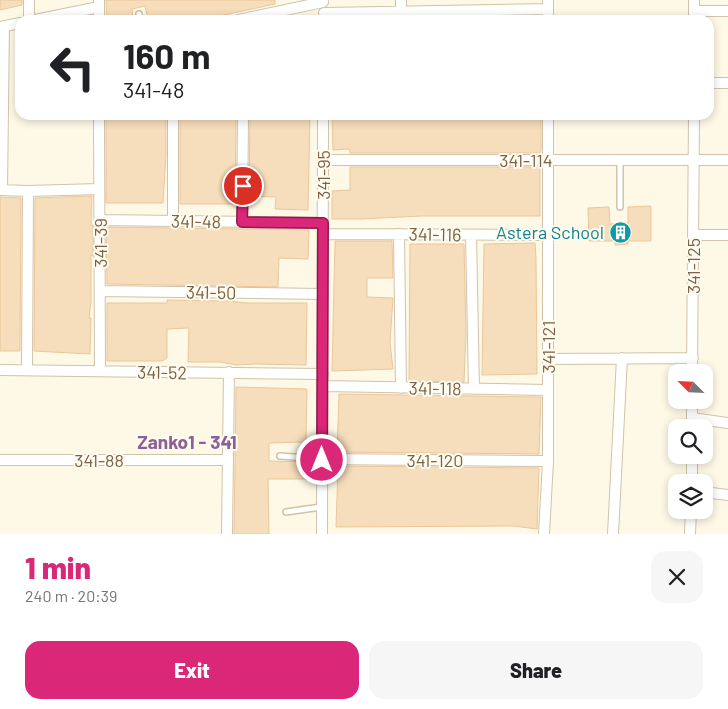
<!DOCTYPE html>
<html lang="en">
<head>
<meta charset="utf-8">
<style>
  :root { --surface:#fff; --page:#f6f6f6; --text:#202124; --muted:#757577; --accent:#db2777 }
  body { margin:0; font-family:Barlow,sans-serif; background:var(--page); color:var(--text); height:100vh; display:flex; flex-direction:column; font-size:19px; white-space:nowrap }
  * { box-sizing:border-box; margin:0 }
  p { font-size:16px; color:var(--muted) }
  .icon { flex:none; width:28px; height:28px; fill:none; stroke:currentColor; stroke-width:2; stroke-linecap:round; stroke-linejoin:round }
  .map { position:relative; height:534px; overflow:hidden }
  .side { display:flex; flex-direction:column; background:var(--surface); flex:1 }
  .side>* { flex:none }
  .guide { position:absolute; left:15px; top:15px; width:699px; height:105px; border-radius:15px; box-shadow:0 2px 8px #0003; background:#fff; color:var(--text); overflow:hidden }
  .needle { width:32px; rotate:294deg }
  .buttons { position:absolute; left:668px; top:364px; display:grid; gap:10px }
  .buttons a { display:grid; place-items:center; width:45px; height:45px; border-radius:10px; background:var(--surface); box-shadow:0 2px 8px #0003; font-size:25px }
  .pin { position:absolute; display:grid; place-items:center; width:42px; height:42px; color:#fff; margin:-21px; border:2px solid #fff; border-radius:50%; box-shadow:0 1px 5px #0007 }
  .me { position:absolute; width:55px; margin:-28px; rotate:0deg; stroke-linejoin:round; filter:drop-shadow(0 0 4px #0008) }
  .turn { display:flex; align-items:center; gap:18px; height:105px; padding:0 25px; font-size:22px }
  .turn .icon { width:65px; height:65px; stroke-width:2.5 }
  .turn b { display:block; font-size:35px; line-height:42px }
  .round { display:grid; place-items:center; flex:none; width:52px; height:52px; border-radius:15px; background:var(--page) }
  .head { display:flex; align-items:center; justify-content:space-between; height:85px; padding:0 25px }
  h1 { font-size:30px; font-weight:800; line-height:38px; color:var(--accent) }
  .button { display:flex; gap:10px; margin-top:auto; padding:10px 25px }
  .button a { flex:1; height:58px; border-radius:15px; background:var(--accent); color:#fff; font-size:20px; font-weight:800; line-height:58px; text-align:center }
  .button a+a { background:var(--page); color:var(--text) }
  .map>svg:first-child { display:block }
  .building { fill:#f6ddbb; stroke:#eac79a }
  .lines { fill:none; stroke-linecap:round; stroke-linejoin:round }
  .service-casing { stroke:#d1c2aa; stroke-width:8 }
  .minor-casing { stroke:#d1c2aa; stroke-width:12 }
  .service { stroke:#fff; stroke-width:5 }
  .minor { stroke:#fff; stroke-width:10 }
  .route-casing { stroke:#8e194d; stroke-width:12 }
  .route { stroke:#db2777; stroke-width:9 }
  .labels { text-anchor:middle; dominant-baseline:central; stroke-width:4; stroke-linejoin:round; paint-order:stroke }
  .street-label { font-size:18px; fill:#7a6348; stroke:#fffbee }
  .culture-label { font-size:18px; fill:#0d838f; stroke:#fffbee; text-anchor:end }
  .neighbourhood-label { font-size:19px; font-weight:bold; fill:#8d5f97; stroke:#fffbee }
</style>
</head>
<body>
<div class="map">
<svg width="728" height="534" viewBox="0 0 728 534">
  <rect width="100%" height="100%" fill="#fef9e6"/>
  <path class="building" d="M0 0H22V5L0 10Z
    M106 0H275V4L201 20H148L145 6 132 9 133 20H107Z
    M106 115H166V155L163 203H106Z
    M180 115H236L235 204H180Z
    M250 115H310L308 210 275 209 276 197 249 196Z
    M332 115H541V150L540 153H350L349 149 333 150Z
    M350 167H540V216H422L361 219H332V191L350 190Z
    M92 196 91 225H93V256L91 255V302L89 318H91L90 354 34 351 35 198Z
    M0 197 21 198 20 351H0Z
    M651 206V241H628V244L615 245V241H589L588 208 609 207 610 224 628 223V207Z
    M106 227 309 230 308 259 279 258 278 287 107 284Z
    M335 241H392L393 278H367V297L393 298 390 342 393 369 332 371Z
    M535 243 536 258 537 374 482 375 484 244Z
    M410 244H464L466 334 464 382 409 381Z
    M167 300 228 301 248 303H307L306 365 255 364 236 365 220 362H188L189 328 167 329V358L162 361H107V303H167Z
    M236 387 307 389 306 442 269 443V461L308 462 307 479H268L269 534H234Z
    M339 394 541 397 539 454 337 452Z
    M338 466 539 468 537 529 513 526 336 527Z"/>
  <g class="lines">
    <defs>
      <path id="service" d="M139 14 140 20
        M620 160V207
        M280 456 322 459
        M286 512 321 507"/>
      <path id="minor" d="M29 0V20
        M99 0V20
        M401 0V11
        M694 11H728
        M324 13 548 9
        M35 20 99 7
        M238 20 323 2
        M548 20V0
        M694 20V0
        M0 27 20 23
        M709 83H728
        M99 115 100 371
        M173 115V221
        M323 160H728
        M0 190 28 191 99 189
        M2 190 4 26
        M100 220 323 223
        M242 222 243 115
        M323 234 548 235
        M399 234 401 388
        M471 235 474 389
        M693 235H728
        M100 291 323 294
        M548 359 693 358
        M0 370 323 374
        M27 370 28 191
        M692 372 694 115
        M323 386 548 390
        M692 418 728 423
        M692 428V400
        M322 459 548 461
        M0 460H228
        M692 482V455
        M704 492 728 495
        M227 534 229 372
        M322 534 323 115
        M544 534 548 461V115
        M613 534 622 358
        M690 534 691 510"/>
    </defs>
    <use href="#service" class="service-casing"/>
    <use href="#minor" class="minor-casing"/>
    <use href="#service" class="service"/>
    <use href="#minor" class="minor"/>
  </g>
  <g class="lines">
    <defs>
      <path id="route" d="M243 186 242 222 323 223 322 460"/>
    </defs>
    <use href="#route" class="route-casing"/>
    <use href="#route" class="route"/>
  </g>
  <defs>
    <symbol id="building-disc" viewBox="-11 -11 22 22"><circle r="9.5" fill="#0f9aa8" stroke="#fffbee"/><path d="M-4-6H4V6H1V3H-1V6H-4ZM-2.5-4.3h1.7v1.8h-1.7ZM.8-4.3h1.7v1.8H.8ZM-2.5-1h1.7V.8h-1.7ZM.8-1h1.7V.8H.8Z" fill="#fff"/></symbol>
  </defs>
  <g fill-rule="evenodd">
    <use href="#building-disc" x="608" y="220" width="25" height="25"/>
  </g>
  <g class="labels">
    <g class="street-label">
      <text x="526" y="160">341-114</text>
      <text transform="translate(323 175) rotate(-90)">341-95</text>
      <text transform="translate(196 221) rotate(1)">341-48</text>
      <text transform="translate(435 234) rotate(1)">341-116</text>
      <text transform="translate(100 243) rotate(-90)">341-39</text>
      <text transform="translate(693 266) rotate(-90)">341-125</text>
      <text transform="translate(211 292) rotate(1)">341-50</text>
      <text transform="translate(548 347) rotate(-90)">341-121</text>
      <text transform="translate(162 372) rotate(1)">341-52</text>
      <text transform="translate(435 388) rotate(1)">341-118</text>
      <text x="99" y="460">341-88</text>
      <text x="435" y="460">341-120</text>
    </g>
    <g class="culture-label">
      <text x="604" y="232">Astera School</text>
    </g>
    <g class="neighbourhood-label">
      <text x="187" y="441">Zanko1 - 341</text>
    </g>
  </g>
</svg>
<div class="buttons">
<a><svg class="needle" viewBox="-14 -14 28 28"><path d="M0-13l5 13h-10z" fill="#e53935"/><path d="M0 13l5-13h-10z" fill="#757577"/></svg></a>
<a><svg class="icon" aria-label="search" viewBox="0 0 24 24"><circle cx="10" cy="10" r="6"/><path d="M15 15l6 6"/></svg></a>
<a><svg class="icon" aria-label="layers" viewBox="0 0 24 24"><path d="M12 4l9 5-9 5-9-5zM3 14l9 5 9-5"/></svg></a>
</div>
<div class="pin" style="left:243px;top:186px;background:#d93025"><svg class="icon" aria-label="arrive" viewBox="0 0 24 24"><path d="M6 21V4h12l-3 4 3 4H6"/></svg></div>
<svg class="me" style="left:322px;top:460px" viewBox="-20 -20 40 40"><circle r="17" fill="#db2777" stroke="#fff" stroke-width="3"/><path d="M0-11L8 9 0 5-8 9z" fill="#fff"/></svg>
<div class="guide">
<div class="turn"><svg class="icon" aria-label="left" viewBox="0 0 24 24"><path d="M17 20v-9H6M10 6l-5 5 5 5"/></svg><div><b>160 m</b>341-48</div></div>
</div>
</div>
<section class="side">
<div class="head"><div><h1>1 min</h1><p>240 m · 20:39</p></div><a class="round"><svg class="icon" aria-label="close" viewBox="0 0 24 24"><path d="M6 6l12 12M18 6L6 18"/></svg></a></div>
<div class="button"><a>Exit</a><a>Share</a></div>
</section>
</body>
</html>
